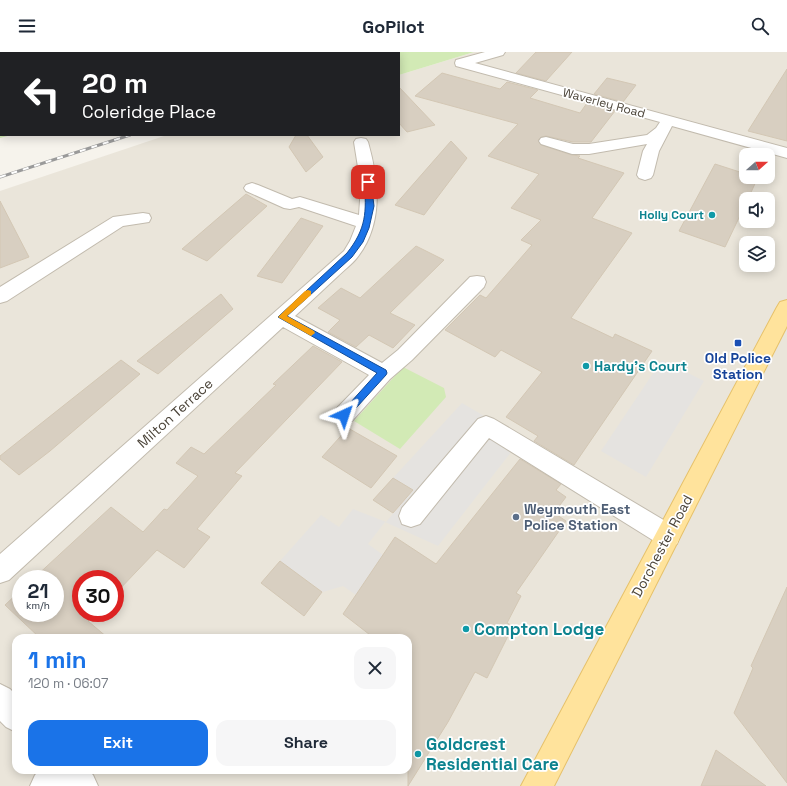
<!DOCTYPE html>
<html lang="en">
<head>
<meta charset="utf-8">
<style>
  :root { --surface:#fff; --page:#f6f6f7; --text:#1f2937; --muted:#747a83; --accent:#1a73e8 }
  body { margin:0; font-family:"Space Grotesk",sans-serif; background:var(--page); color:var(--text); height:100vh; display:flex; flex-direction:column; font-size:15px; white-space:nowrap }
  * { box-sizing:border-box; margin:0 }
  p { font-size:13px; color:var(--muted) }
  .icon { flex:none; width:22px; height:22px; fill:none; stroke:currentColor; stroke-width:2; stroke-linecap:round; stroke-linejoin:round }
  .map { position:relative; flex:1; overflow:hidden }
  .drawer { position:absolute; left:12px; top:582px; width:400px; height:140px; display:flex; flex-direction:column; background:var(--surface); border-radius:12px; box-shadow:0 2px 10px #0003 }
  .drawer>* { flex:none }
  .hud { position:absolute; left:0px; top:0px; width:400px; height:84px; box-shadow:0 2px 10px #0003; background:#202124; color:#fff; overflow:hidden }
  .needle { width:26px; rotate:69deg }
  .controls { position:absolute; left:739px; top:96px; display:grid; gap:8px }
  .controls a { display:grid; place-items:center; width:36px; height:36px; border-radius:8px; background:var(--surface); box-shadow:0 2px 10px #0003; font-size:20px }
  .speed { position:absolute; left:12px; top:518px; display:flex; gap:8px; font-size:20px; font-weight:700; text-align:center }
  .speed>* { display:grid; place-content:center; width:52px; height:52px; border-radius:50%; background:var(--surface); box-shadow:0 2px 10px #0003; line-height:1 }
  .speed small { font-size:10px; font-weight:400 }
  .speed .limit { border:6px solid #d22; background:#fff; color:#111 }
  .pin { position:absolute; display:grid; place-items:center; width:34px; height:34px; color:#fff; margin:-17px; border-radius:8px; box-shadow:0 2px 6px #0006 }
  .me { position:absolute; width:44px; margin:-22px; rotate:42deg; stroke-linejoin:round; filter:drop-shadow(0 0 3px #0008) }
  .turn { display:flex; align-items:center; gap:14px; height:84px; padding:0 16px; font-size:18px }
  .turn .icon { width:52px; height:52px; stroke-width:2.5 }
  .turn b { display:block; font-size:28px; line-height:34px }
  .round { display:grid; place-items:center; flex:none; width:42px; height:42px; border-radius:12px; background:var(--page) }
  .head { display:flex; align-items:center; justify-content:space-between; height:68px; padding:0 16px }
  h1 { font-size:24px; font-weight:700; line-height:30px; color:var(--accent) }
  .action { display:flex; gap:8px; margin-top:auto; padding:8px 16px }
  .action a { flex:1; height:46px; border-radius:12px; background:var(--accent); color:#fff; font-size:16px; font-weight:700; line-height:46px; text-align:center }
  .action a+a { background:var(--page); color:var(--text) }
  header { display:flex; justify-content:space-between; align-items:center; height:52px; padding:0 16px; background:var(--surface); font-size:18px; font-weight:700 }
  .map>svg:first-child { display:block }
  .residential { fill:#eae5da; fill-rule:evenodd }
  .green { fill:#d2eab5 }
  .parking { fill:#e5e3e0 }
  .building { fill:#d8cfc1; stroke:#d3c7b4 }
  .lines { fill:none; stroke-linecap:round; stroke-linejoin:round }
  .minor-casing { stroke:#c2bbae; stroke-width:2 }
  .major-casing { stroke:#e6c16a; stroke-width:2 }
  .minor { fill:#fff; fill-rule:evenodd }
  .major { fill:#ffe39c; fill-rule:evenodd }
  .rail-casing { stroke:#9a9a9a; stroke-width:3 }
  .rail { stroke:#fff; stroke-width:2; stroke-dasharray:6; stroke-linecap:butt }
  .route { fill:#1a73e8; stroke:#114b97 }
  .slow { fill:#f59e0b }
  .culture-dot { fill:#0f9aa8; stroke:#fff; stroke-width:1.5 }
  .transit-dot { fill:#1a4fb4; stroke:#fff; stroke-width:1.5 }
  .service-dot { fill:#5c6f8a; stroke:#fff; stroke-width:1.5 }
  .labels { text-anchor:middle; dominant-baseline:central; stroke-width:3.5; stroke-linejoin:round; paint-order:stroke }
  .far-street-label { font-size:12px; fill:#4b4439; stroke:#fff }
  .far-culture-label { font-size:12px; font-weight:bold; fill:#0d838f; stroke:#fff; text-anchor:end }
  .transit-label { font-size:14px; font-weight:bold; fill:#164399; stroke:#fff }
  .culture-label { font-size:14px; font-weight:bold; fill:#0d838f; stroke:#fff; text-anchor:start }
  .street-label { font-size:14px; fill:#4b4439; stroke:#fff }
  .service-label { font-size:14px; font-weight:bold; fill:#4e5e75; stroke:#fff; text-anchor:start }
  .near-culture-label { font-size:17px; font-weight:bold; fill:#0d838f; stroke:#fff; text-anchor:start }
</style>
</head>
<body>
<header><svg class="icon" aria-label="menu" viewBox="0 0 24 24"><path d="M4 6h16M4 12h16M4 18h16"/></svg>GoPilot<svg class="icon" aria-label="search" viewBox="0 0 24 24"><circle cx="10" cy="10" r="6"/><path d="M15 15l6 6"/></svg></header>
<div class="map">
<svg width="787" height="734" viewBox="0 0 787 734">
  <rect width="100%" height="100%" fill="#f6f3ec"/>
  <path class="residential" d="M474 0H787V734H0V139L167 83H399V23ZM746 103H768V125H746ZM746 147H768V169H746ZM746 191H768V213H746ZM21 527H55V561H21ZM81 527H115V561H81ZM16 586H408V718H16Z"/>
  <path class="green" d="M0 0H474L399 23V1H1V83H11L0 86Z
    M403 315 444 336 446 345 400 397 354 369Z"/>
  <path class="parking" d="M662 308 704 329 646 425 601 399Z
    M462 351 522 386 438 494 385 470 368 492 383 503 356 543 343 534 323 540 280 509 321 463 339 475 353 457 386 470 413 438 393 426Z"/>
  <path class="building" d="M536 0H572L546 29 516 21Z
    M787 17V89L748 79Z
    M442 21 500 37 507 30 538 38 530 46 580 61 587 51 615 59 591 90H573L546 84 541 85 538 88 541 93 572 103 580 104 578 106 624 121 592 166 632 181 571 266 613 286 615 282 652 299 574 413 534 389 538 384 506 365 542 320 501 298 495 305 445 278 480 243 486 246 532 193 521 188 541 168 511 156 539 122 488 104 518 72 415 44Z
    M607 26 636 33 623 50 594 42Z
    M399 35 435 73 407 80 399 71Z
    M296 83H307L323 105 306 120 289 95Z
    M451 89 467 106 424 163 395 153Z
    M715 112 746 122V125H758L748 147H746V151L725 195 679 179Z
    M246 142 267 154 207 209 182 197Z
    M0 149 29 205 0 216Z
    M301 166 323 174 282 231 257 224Z
    M416 194 444 208 390 261 415 273 393 296 369 283 356 295 328 280 340 268 318 256 341 236 360 246Z
    M221 242 233 257 158 322 137 309Z
    M313 294 342 310 235 421 242 424 197 477 210 485 184 516 157 498 115 542V527H81V561H96L88 569 108 586H40L5 553 21 538V561H55V527H33L111 455 143 480 164 457 167 458 198 424 176 411 191 395 204 402 276 333 273 332Z
    M121 308 140 322 50 399 19 423 0 407V404Z
    M348 376 397 404 371 436 322 405Z
    M520 407 561 432 556 438 566 445 554 461 566 469 516 541 521 544 507 571 513 574 487 626 475 620 448 670 408 734V586H374L343 562 395 485 436 512Z
    M393 426 413 438 393 461 373 448Z
    M280 509 322 540 304 564 261 531Z
    M787 535V731L734 661 753 616 751 614Z
    M716 698 766 734H701Z"/>
  <g class="lines">
    <defs>
      <path id="minor" d="M485 0H505L503 3 475 11 787 96V106L672 74 659 99 653 123 651 126 645 128 639 126 637 123 643 99 647 92 589 102H572L541 92 539 89 541 86 546 85 573 92H589L647 83 656 76 660 70 456 14 455 11 456 8Z
        M361 86 366 87 368 90C379 129 384 173 356 207 351 213 344 218 338 224 324 237 310 250 295 264L382 311 398 298 470 225 477 224 484 225 486 230 484 235 412 308 390 327 352 369 344 372 336 369 333 363 336 357 369 323 283 275 9 528 0 531V502L344 199 350 189 356 174 299 155 290 157 284 156 246 139 244 136 246 133 252 131 258 133 292 147 300 145 359 163 361 134 354 90 356 87Z
        M143 161 149 162 151 166 149 170 123 174 7 249 0 251V235L113 165Z
        M486 364 494 367 677 476 680 484 677 492 668 496 659 492 489 386 420 472 411 475 402 472 399 464 402 456 478 367Z
        M0 632 10 637 16 643V680L6 675 0 669Z
        M40 718H88L93 723 98 734H30L35 723Z"/>
      <path id="major" d="M787 248V274L554 734H521L777 255 780 250Z"/>
    </defs>
    <use href="#minor" class="minor-casing"/>
    <use href="#major" class="major-casing"/>
    <use href="#minor" class="minor"/>
    <use href="#major" class="major"/>
    <defs>
      <path id="rail" d="M373 1 376 0
        M389 1 392 0
        M0 125 130 83"/>
    </defs>
    <use href="#rail" class="rail-casing"/>
    <use href="#rail" class="rail"/>
  </g>
  <path class="route" d="M368 128 371 130 374 154 369 176 363 190 352 205 287 264 386 318 387 321 386 323 347 366H341L339 363 341 361 377 321 278 265 347 201C366 177 367 160 364 130Z"/>
  <path class="slow" d="M308 238 311 239V243L287 264 314 279 315 281 311 284 278 265 305 239Z"/>
  <g class="culture-dot">
    <circle cx="712" cy="163" r="4"/>
    <circle cx="586" cy="314" r="4"/>
    <circle cx="466" cy="577" r="4"/>
    <circle cx="418" cy="702" r="4"/>
  </g>
  <rect class="transit-dot" x="734" y="287" width="8" height="8" rx="2"/>
  <circle class="service-dot" cx="516" cy="465" r="4"/>
  <g class="labels">
    <g class="far-street-label">
      <text transform="translate(604 51) rotate(15)">Waverley Road</text>
    </g>
    <g class="far-culture-label">
      <text x="704" y="163">Holly Court</text>
    </g>
    <g class="transit-label">
      <text x="738" y="306">Old Police<tspan x="738" dy="16">Station</tspan></text>
    </g>
    <g class="culture-label">
      <text x="594" y="314">Hardy's Court</text>
    </g>
    <g class="street-label">
      <text transform="translate(175 361) rotate(-42)">Milton Terrace</text>
      <text transform="translate(662 494) rotate(-62)">Dorchester Road</text>
    </g>
    <g class="service-label">
      <text x="524" y="457">Weymouth East<tspan x="524" dy="16">Police Station</tspan></text>
    </g>
    <g class="near-culture-label">
      <text x="474" y="577">Compton Lodge</text>
      <text x="426" y="692">Goldcrest<tspan x="426" dy="20">Residential Care</tspan></text>
    </g>
  </g>
</svg>
<div class="controls">
<a><svg class="needle" viewBox="-14 -14 28 28"><path d="M0-13l5 13h-10z" fill="#e53935"/><path d="M0 13l5-13h-10z" fill="#747a83"/></svg></a>
<a><svg class="icon" aria-label="sound" viewBox="0 0 24 24"><path d="M4 9h4l5-4v14l-5-4H4zM17 9q2 3 0 6"/></svg></a>
<a><svg class="icon" aria-label="layers" viewBox="0 0 24 24"><path d="M12 4l9 5-9 5-9-5zM3 14l9 5 9-5"/></svg></a>
</div>
<div class="speed"><div>21<small>km/h</small></div><div class="limit">30</div></div>
<div class="pin" style="left:368px;top:130px;background:#d93025"><svg class="icon" aria-label="arrive" viewBox="0 0 24 24"><path d="M6 21V4h12l-3 4 3 4H6"/></svg></div>
<svg class="me" style="left:344px;top:363px" viewBox="-20 -20 40 40"><path d="M0-17L14 15 0 8-14 15z" fill="#1a73e8" stroke="#fff" stroke-width="4"/></svg>
<div class="hud">
<div class="turn"><svg class="icon" aria-label="left" viewBox="0 0 24 24"><path d="M17 20v-9H6M10 6l-5 5 5 5"/></svg><div><b>20 m</b>Coleridge Place</div></div>
</div>
<section class="drawer">
<div class="head"><div><h1>1 min</h1><p>120 m · 06:07</p></div><a class="round"><svg class="icon" aria-label="close" viewBox="0 0 24 24"><path d="M6 6l12 12M18 6L6 18"/></svg></a></div>
<div class="action"><a>Exit</a><a>Share</a></div>
</section>
</div>
</body>
</html>
